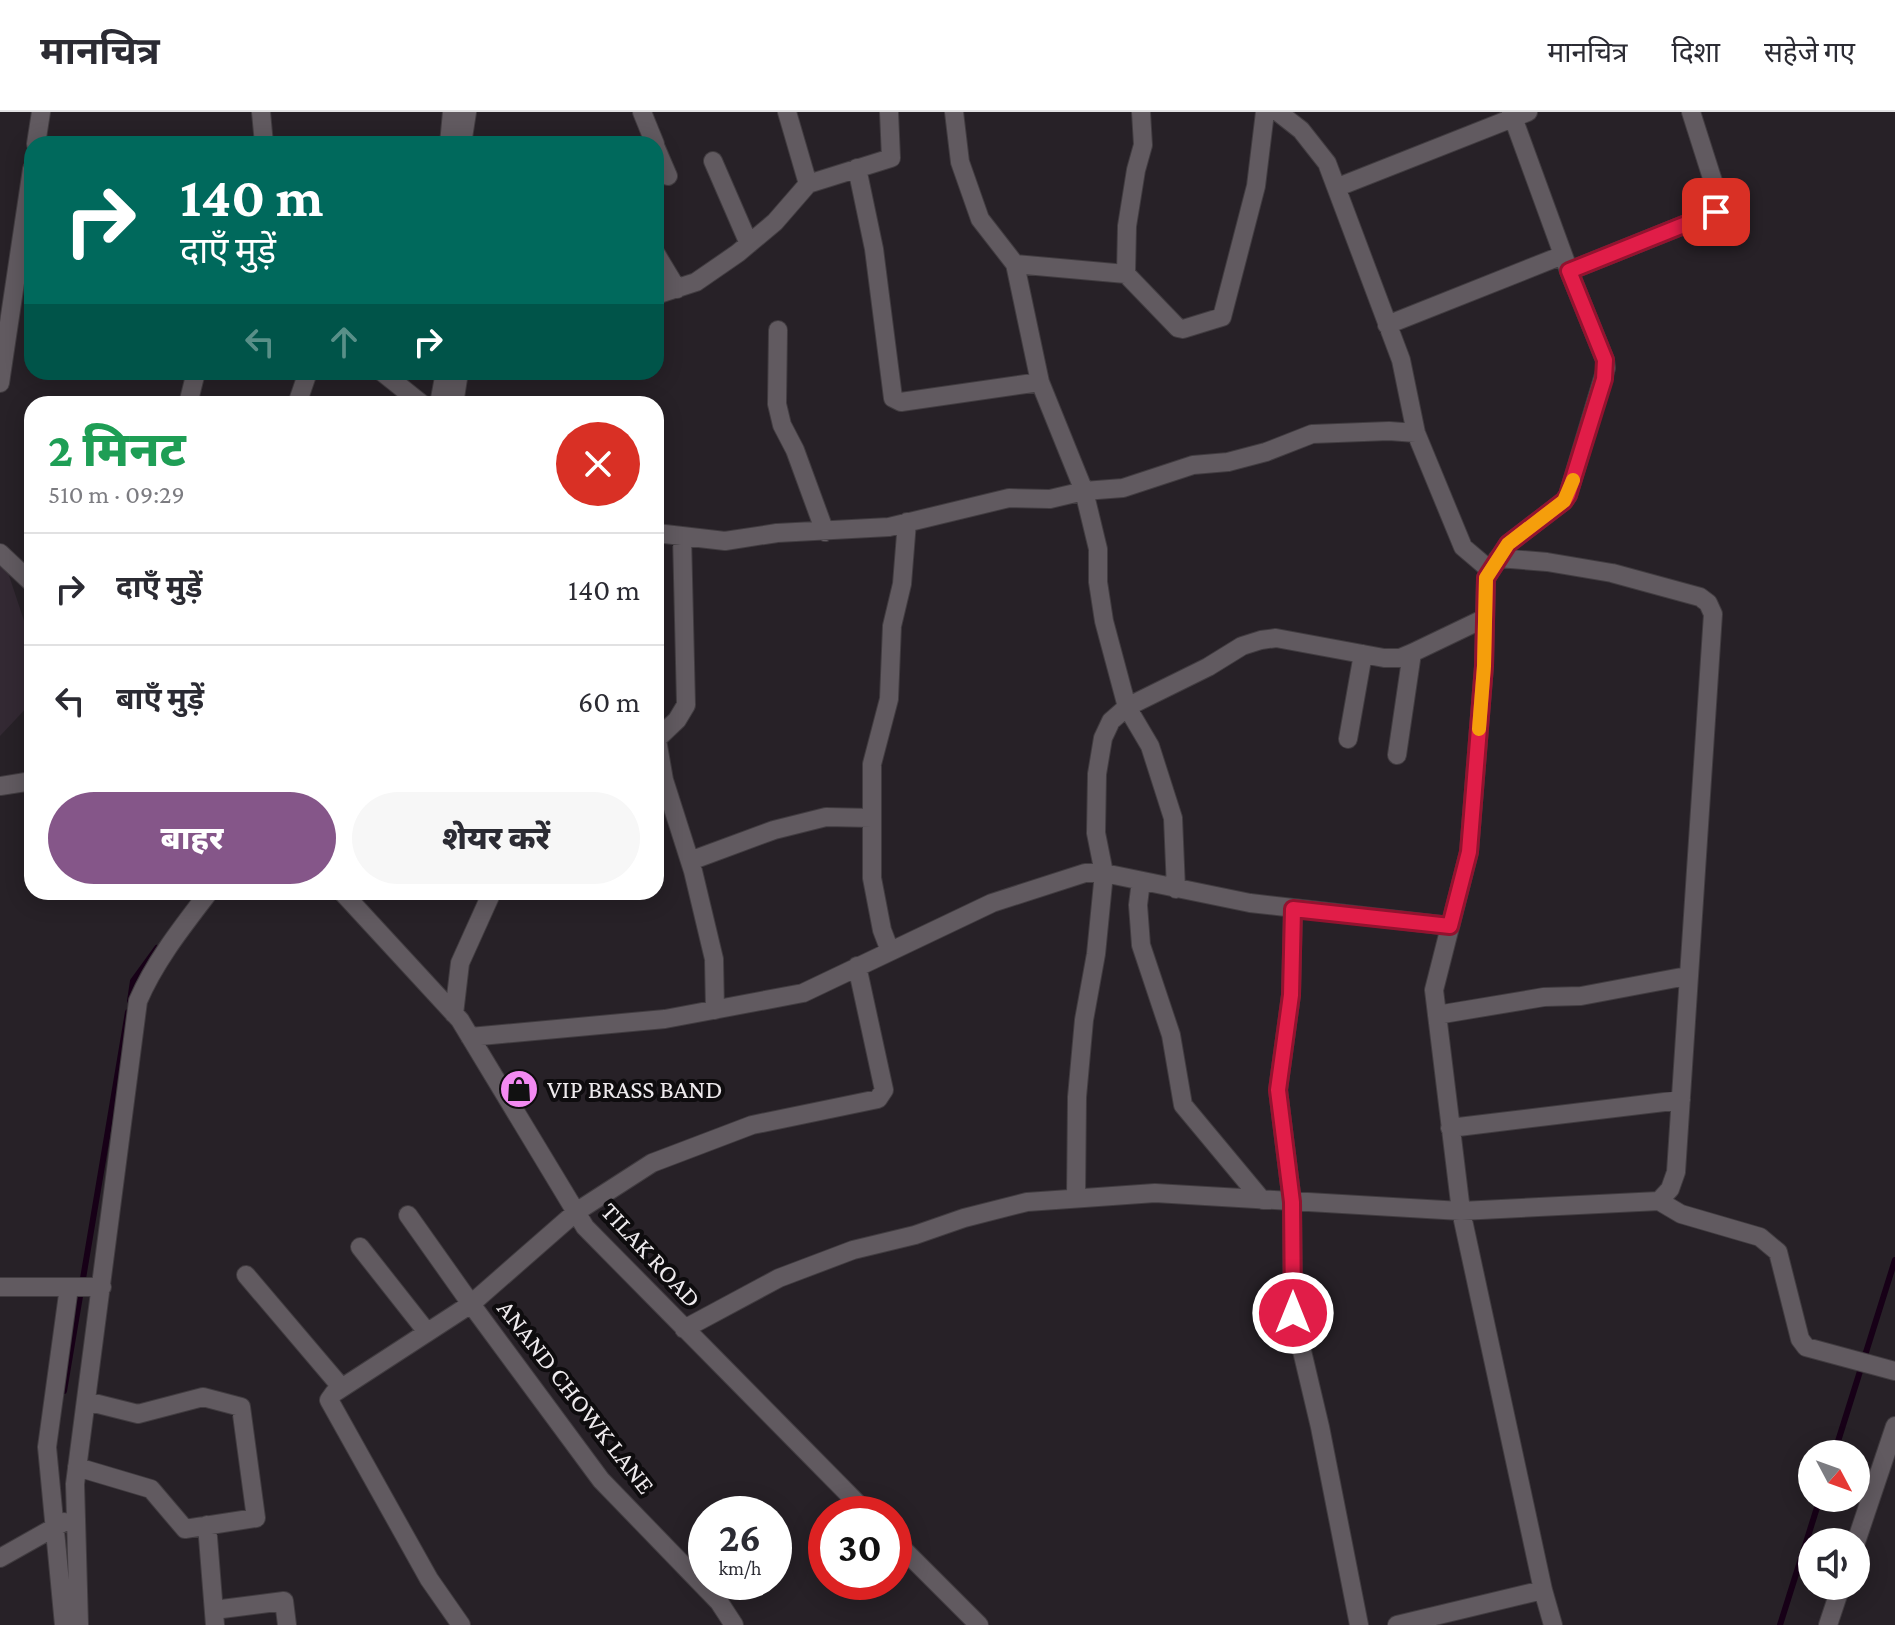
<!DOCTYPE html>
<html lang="hi">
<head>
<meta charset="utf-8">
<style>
  :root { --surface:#fff; --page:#f7f7f7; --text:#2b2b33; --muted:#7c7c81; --line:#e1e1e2; --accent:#855689 }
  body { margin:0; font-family:"Crimson Pro","Noto Sans Devanagari",serif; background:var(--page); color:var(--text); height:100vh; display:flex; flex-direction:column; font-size:30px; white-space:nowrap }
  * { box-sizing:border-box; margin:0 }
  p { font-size:26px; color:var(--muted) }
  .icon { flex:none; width:44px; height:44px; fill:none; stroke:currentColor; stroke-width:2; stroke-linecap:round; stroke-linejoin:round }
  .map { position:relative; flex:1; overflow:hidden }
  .drawer { position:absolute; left:24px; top:284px; width:640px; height:504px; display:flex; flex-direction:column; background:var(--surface); border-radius:24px; box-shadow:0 4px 20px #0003 }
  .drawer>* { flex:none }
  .banner { position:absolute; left:24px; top:24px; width:640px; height:244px; border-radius:24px; box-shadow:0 4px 20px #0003; background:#00695c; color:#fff; overflow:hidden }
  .needle { width:52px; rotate:131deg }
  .fabs { position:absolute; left:1798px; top:1328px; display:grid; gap:16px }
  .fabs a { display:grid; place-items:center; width:72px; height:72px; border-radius:50%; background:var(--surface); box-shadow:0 4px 20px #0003; font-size:40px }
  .speed { position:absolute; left:688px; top:1384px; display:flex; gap:16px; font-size:40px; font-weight:700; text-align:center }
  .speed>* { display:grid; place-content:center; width:104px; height:104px; border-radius:50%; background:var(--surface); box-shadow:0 4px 20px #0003; line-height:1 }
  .speed small { font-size:20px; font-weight:400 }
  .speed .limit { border:12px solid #d22; background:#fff; color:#111 }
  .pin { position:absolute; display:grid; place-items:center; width:68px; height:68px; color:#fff; margin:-34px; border-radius:16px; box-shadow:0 4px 12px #0006 }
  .me { position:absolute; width:88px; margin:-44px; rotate:0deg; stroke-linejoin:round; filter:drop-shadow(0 0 6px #0008) }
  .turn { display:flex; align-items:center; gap:28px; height:168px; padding:0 24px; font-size:36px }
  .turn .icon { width:104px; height:104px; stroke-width:2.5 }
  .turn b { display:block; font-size:56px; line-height:68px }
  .lanes { display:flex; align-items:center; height:76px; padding:0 24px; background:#0003; justify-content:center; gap:40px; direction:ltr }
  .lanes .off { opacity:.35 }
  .round { display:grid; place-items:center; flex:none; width:84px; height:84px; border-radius:42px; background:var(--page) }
  .summary { display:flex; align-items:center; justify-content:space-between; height:136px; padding:0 24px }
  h1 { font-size:48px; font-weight:800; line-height:60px; color:#1e9e55 }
  .cta { display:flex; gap:16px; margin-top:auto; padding:16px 24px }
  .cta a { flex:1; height:92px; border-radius:48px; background:var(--accent); color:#fff; font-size:32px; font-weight:800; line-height:92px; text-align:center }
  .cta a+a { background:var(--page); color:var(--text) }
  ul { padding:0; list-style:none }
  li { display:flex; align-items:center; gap:24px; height:112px; padding:0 24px; border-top:2px solid var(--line) }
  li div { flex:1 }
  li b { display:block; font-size:30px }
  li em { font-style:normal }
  header { display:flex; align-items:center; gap:48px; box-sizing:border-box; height:112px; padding:0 40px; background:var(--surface); border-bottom:2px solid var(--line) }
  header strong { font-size:38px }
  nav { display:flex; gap:44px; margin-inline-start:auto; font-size:28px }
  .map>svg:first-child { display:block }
  .built { fill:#332933 }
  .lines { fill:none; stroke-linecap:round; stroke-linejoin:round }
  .stream { stroke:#170017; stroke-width:6 }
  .street-casing { stroke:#413c40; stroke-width:20 }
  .street { stroke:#615a60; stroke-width:18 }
  .route-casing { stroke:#92132f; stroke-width:20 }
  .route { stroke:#e11d48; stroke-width:14 }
  .slow { stroke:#f59e0b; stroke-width:14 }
  .labels { text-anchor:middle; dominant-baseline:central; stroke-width:8; stroke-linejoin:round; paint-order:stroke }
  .poi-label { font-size:26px; fill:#eeeaed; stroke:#0e0c0e; text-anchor:start }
  .street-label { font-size:26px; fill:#eeeaed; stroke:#0e0c0e }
</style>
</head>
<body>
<header>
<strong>मानचित्र</strong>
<nav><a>मानचित्र</a><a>दिशा</a><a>सहेजे गए</a></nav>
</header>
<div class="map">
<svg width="1895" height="1513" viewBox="0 0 1895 1513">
  <rect width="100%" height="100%" fill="#272127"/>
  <path class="built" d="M0 436 32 533V590L0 624Z"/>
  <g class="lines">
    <path class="stream" d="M130 889 133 869 157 836
      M64 1279 128 900
      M1834 1342 1895 1148
      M1780 1513 1820 1386"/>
    <defs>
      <path id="street" d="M261 0 264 32
        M642 0 655 32
        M787 0 808 72
        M954 0 960 50 980 107 1015 152 1040 270 1084 379 1098 437V470L1104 509 1127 595 1150 634 1173 706 1176 777
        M1278 0 1301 18 1327 51 1401 248 1416 321 1463 435 1490 458
        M1511 0 1569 159 1605 248 1606 256 1568 383 1564 389 1508 432 1486 466 1484 554 1469 740 1434 878 1461 1099 1543 1478 1553 1513
        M36 32 41 0
        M449 32 452 0
        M462 32 467 0
        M656 36 668 64
        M713 49 749 132
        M857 56 874 137 893 286 901 290 1040 270
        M1338 75 1528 0
        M656 142 677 177
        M1015 152 1126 162 1127 114 1136 58 1143 33 1141 0
        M1569 159 1716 100 1720 94 1719 88 1691 0
        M1126 162 1178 216 1183 217 1222 205 1256 74 1265 0
        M656 183 696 170 738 141 775 110 808 72 891 46 889 0
        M1387 213 1563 143
        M778 218 777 292 782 313 795 338 825 420
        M382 260 422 292
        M0 271 32 57
        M188 292 196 260
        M297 292 308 260
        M439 292 445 260
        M454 292 459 260
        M656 421 725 429 777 421 889 415 1009 386 1050 387 1084 379 1123 376 1193 353 1228 350 1266 340 1312 322 1389 319 1416 321
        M0 441 32 471
        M1498 446 1547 450 1612 461 1700 485 1708 491 1713 502 1676 1060 1670 1077 1659 1089
        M1348 627 1363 542
        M656 628 677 608 686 593 682 424
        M657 628 664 668 693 759 714 847 715 898
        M1397 643 1412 541
        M0 674 32 669
        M690 749 774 718 826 705 872 706
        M1141 769 1138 793 1141 833 1171 923 1183 993 1262 1088
        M342 780 460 908 585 1115 868 1402
        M1293 797 1291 883 1278 978 1292 1090 1293 1201 1320 1315 1359 1513
        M890 839 882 818 872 766V652L889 587 892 514 902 472 907 410
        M454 902 460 851 492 780
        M1437 903 1544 885 1581 884 1687 864
        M470 925 665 907 803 881 992 791 1085 761H1104L1250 791 1450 814
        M1450 1016 1681 988
        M1076 1086 1077 985 1084 908 1096 842 1104 761 1096 721 1097 662 1103 626 1111 609 1127 595 1208 555 1242 534 1261 528 1276 526 1384 546H1400L1412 541 1485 506
        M408 1103 471 1192 334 1281 329 1288 429 1467 461 1513
        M360 1135 427 1220
        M246 1163 342 1276
        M0 1175H102
        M684 1217 779 1166 853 1138 915 1123 964 1106 1027 1090 1155 1081 1461 1099 1659 1089 1681 1102 1760 1125 1778 1140 1800 1227 1806 1235 1895 1259
        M77 1355 151 1377 185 1417 256 1406 241 1295 203 1285 138 1302 86 1289
        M207 1413 215 1513
        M894 1428 979 1513
        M1856 1430 1895 1314
        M0 1446 64 1410
        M214 1498 284 1489 287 1513
        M64 1513 47 1335 69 1175
        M79 1513 75 1372 138 889C155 849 183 814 209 780
        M734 1513 719 1490 601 1368 471 1192 576 1100 652 1051 752 1013 878 987 884 978 857 854
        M1397 1513 1543 1478
        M1828 1513 1841 1474"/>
    </defs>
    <use href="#street" class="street-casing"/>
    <use href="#street" class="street"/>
  </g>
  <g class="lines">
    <defs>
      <path id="route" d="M1293 1201 1292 1090 1278 978 1291 883 1293 797 1450 814 1469 740 1484 554 1486 466 1508 432 1564 389 1568 383 1604 267 1605 248 1569 159 1716 100"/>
    </defs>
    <use href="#route" class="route-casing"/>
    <use href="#route" class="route"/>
    <path class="slow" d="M1479 617 1484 554 1486 466 1508 432 1564 389 1573 368"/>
  </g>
  <defs>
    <symbol id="shop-disc" viewBox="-11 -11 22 22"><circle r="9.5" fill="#f38af2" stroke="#0e0c0e"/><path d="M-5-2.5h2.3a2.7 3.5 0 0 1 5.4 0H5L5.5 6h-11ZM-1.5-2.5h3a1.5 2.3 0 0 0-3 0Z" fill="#111"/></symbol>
  </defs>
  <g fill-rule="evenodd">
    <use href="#shop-disc" x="497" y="955" width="44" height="44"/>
  </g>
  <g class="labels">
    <g class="poi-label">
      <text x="547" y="977">VIP BRASS BAND</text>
    </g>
    <g class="street-label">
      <text transform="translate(651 1143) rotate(47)">TILAK ROAD</text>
      <text transform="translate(576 1285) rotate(52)">ANAND CHOWK LANE</text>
    </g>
  </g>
</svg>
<div class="fabs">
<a><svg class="needle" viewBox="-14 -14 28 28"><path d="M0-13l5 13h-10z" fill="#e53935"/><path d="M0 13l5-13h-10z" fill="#7c7c81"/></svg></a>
<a><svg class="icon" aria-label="sound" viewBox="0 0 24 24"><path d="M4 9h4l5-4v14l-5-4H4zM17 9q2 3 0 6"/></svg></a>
</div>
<div class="speed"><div>26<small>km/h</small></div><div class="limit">30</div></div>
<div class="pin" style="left:1716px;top:100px;background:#d93025"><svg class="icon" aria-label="arrive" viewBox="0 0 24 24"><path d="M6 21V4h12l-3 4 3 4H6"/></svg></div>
<svg class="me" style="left:1293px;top:1201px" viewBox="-20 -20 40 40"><circle r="17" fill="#e11d48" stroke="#fff" stroke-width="3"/><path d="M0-11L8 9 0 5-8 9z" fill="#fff"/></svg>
<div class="banner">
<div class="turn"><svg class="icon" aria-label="right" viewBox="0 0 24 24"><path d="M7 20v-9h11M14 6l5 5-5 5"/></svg><div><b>140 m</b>दाएँ मुड़ें</div></div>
<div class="lanes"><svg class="icon off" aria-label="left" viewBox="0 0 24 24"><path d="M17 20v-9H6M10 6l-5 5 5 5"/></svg><svg class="icon off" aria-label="ahead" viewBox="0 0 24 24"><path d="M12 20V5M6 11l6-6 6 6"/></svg><svg class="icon" aria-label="right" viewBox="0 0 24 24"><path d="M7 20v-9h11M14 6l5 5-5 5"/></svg></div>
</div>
<section class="drawer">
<div class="summary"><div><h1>2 मिनट</h1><p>510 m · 09:29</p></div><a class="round" style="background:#d93025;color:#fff"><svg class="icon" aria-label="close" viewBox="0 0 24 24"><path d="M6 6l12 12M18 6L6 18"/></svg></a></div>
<ul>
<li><svg class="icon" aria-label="right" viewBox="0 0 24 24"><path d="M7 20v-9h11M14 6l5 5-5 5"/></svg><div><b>दाएँ मुड़ें</b></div><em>140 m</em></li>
<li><svg class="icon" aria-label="left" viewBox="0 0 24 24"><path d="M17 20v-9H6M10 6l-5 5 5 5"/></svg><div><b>बाएँ मुड़ें</b></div><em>60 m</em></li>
</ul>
<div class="cta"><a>बाहर</a><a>शेयर करें</a></div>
</section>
</div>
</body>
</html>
